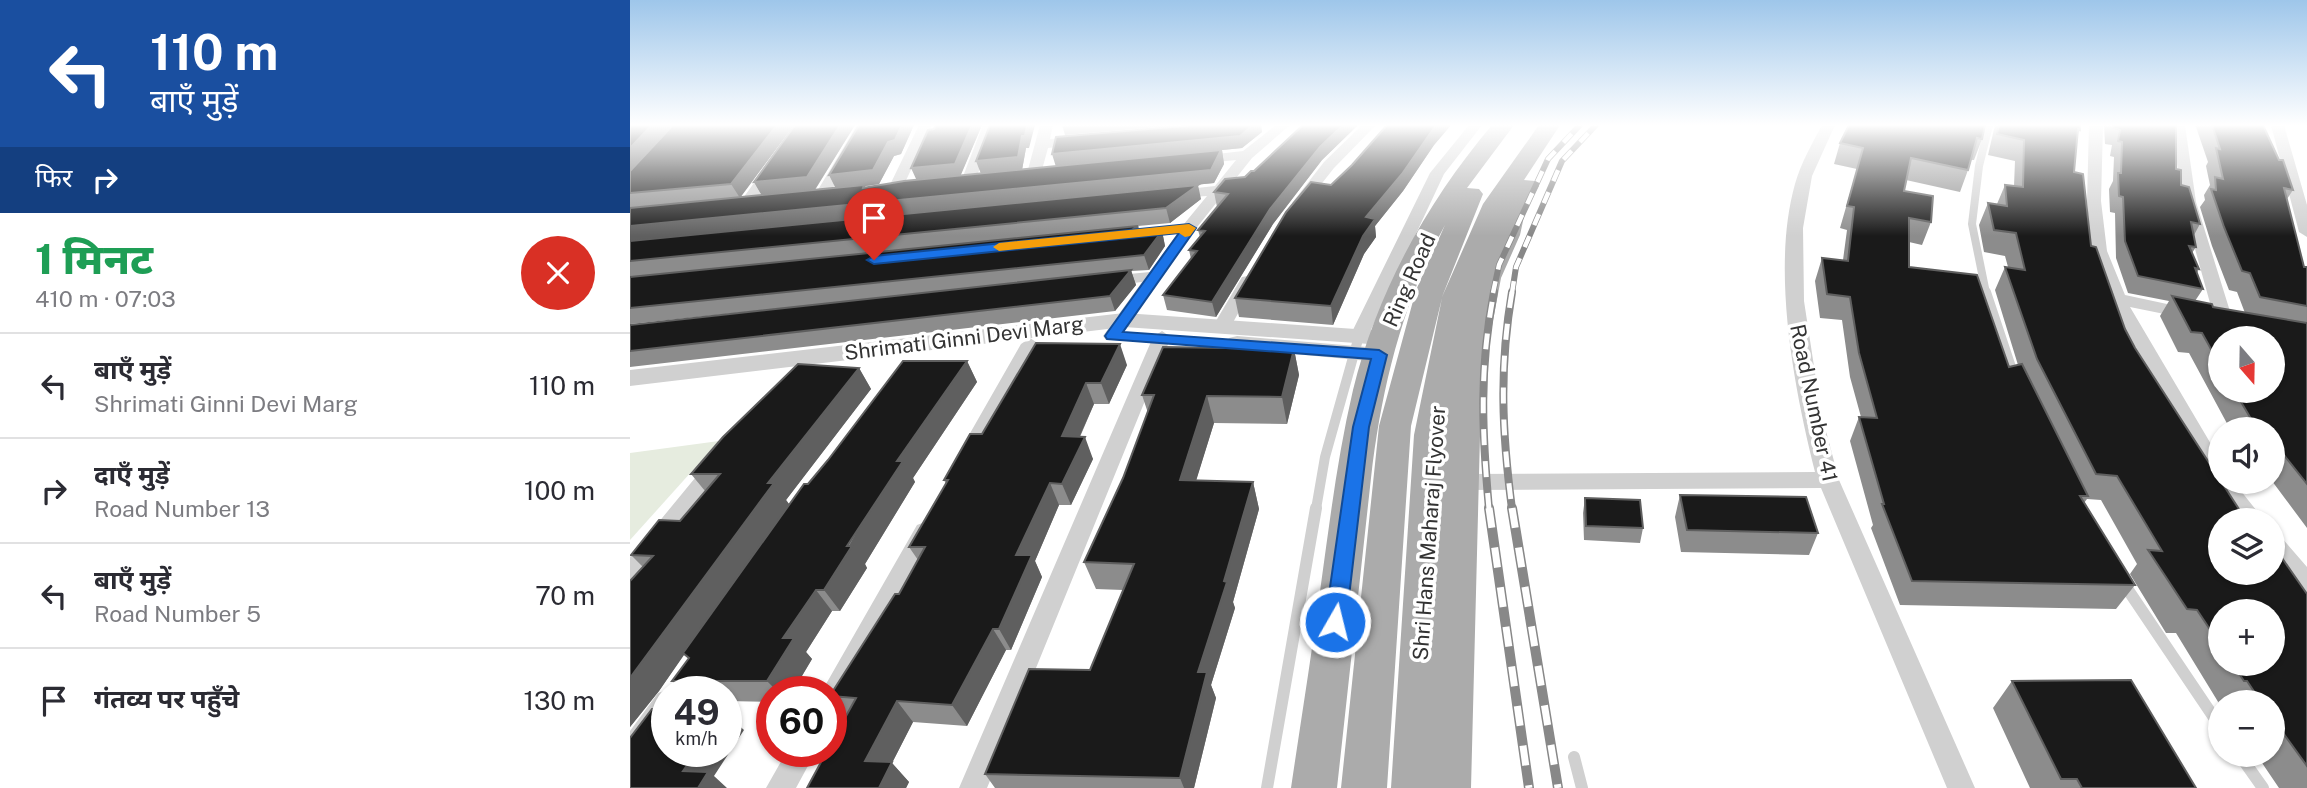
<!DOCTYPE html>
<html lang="hi">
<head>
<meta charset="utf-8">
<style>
  :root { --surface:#fff; --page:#f7f7f7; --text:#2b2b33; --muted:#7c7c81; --line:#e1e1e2 }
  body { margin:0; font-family:"Public Sans","Noto Sans Devanagari",sans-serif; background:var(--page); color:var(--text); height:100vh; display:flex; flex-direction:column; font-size:26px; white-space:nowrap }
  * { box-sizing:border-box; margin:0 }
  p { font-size:23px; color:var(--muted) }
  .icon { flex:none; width:38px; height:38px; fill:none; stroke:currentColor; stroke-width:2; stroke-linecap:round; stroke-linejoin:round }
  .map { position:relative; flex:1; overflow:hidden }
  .drawer { display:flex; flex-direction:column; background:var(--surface); width:630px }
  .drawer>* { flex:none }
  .guide { background:#1a4fa0; color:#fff; overflow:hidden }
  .needle { width:46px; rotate:160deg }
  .fabs { position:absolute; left:1578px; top:326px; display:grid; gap:14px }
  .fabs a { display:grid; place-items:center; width:77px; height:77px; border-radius:50%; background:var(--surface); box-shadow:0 2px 5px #0004; font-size:35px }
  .speed { position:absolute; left:21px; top:676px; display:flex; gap:14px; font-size:35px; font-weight:700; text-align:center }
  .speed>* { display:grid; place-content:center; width:91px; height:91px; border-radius:50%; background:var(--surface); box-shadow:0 2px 5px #0004; line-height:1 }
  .speed small { font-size:18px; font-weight:400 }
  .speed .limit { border:10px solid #d22; background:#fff; color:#111 }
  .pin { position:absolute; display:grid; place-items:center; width:60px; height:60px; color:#fff; margin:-72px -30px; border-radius:50% 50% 50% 0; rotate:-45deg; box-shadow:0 0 7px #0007 }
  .pin .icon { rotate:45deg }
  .me { position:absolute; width:77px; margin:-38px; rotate:8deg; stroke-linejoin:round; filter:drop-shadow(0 0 5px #0008) }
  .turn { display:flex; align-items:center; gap:24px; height:147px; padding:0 35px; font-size:32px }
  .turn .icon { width:91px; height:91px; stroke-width:2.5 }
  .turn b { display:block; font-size:49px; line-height:60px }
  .then { display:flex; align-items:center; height:66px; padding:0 35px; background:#0003; gap:14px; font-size:26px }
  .round { display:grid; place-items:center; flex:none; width:74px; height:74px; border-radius:37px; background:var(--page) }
  .head { display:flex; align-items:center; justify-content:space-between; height:119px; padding:0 35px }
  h1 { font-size:42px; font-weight:800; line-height:52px; color:#1e9e55 }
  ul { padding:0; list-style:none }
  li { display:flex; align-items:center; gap:21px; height:105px; padding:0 35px; border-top:2px solid var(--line) }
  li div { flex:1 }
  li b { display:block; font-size:26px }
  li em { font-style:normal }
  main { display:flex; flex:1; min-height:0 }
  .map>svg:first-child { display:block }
  .green { fill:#e6ecdf }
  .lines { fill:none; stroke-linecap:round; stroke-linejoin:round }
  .service-far2 { stroke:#d0d0d0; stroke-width:8 }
  .service-far1 { stroke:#d0d0d0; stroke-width:10 }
  .service { stroke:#d0d0d0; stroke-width:12 }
  .minor { fill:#d0d0d0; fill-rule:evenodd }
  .tertiary { fill:#d0d0d0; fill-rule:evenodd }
  .primary { fill:#ababab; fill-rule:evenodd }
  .rail-far2-casing { stroke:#888; stroke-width:6 }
  .rail-far1-casing { stroke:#888; stroke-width:8 }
  .rail-casing { stroke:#888; stroke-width:10 }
  .rail-far2 { stroke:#fff; stroke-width:4.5; stroke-dasharray:12; stroke-linecap:butt }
  .rail-far1 { stroke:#fff; stroke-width:5; stroke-dasharray:16; stroke-linecap:butt }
  .rail { stroke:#fff; stroke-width:7; stroke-dasharray:20; stroke-linecap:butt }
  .wall { fill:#8c8c8c; fill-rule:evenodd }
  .shaded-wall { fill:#5f5f5f }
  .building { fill:#1a1a1a; stroke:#5f5f5f; stroke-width:2 }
  .route { fill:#1a73e8; stroke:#114b97; stroke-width:2 }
  .slow { fill:#f59e0b }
  .labels { text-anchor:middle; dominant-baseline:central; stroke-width:7; stroke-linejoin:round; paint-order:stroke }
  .street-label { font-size:21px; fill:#333; stroke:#fff }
</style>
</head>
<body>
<main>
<section class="drawer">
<div class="guide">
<div class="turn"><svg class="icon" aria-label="left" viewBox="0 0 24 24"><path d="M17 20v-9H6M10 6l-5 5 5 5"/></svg><div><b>110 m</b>बाएँ मुड़ें</div></div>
<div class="then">फिर<svg class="icon" aria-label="right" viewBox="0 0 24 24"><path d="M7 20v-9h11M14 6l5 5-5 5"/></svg></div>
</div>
<div class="head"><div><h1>1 मिनट</h1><p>410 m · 07:03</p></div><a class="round" style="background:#d93025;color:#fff"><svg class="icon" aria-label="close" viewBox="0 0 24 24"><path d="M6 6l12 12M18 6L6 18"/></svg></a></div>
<ul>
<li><svg class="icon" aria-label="left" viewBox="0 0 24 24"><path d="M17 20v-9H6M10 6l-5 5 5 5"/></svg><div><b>बाएँ मुड़ें</b><p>Shrimati Ginni Devi Marg</p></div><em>110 m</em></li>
<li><svg class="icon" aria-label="right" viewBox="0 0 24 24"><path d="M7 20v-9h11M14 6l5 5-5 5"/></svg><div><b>दाएँ मुड़ें</b><p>Road Number 13</p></div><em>100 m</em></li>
<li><svg class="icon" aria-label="left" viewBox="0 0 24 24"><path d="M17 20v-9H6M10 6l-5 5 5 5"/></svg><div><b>बाएँ मुड़ें</b><p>Road Number 5</p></div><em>70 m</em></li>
<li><svg class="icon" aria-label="arrive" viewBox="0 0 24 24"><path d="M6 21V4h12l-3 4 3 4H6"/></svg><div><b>गंतव्य पर पहुँचे</b></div><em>130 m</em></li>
</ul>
</section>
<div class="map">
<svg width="1677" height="788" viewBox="0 0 1677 788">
  <rect width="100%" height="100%" fill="#fff"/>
  <path class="green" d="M89 441 0 540V453Z"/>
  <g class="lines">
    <path class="service-far2" d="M1356 293 1342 224 1349 166 1359 125"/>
    <path class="service-far1" d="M1356 292 1385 379
      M686 509 695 457 729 336"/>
    <path class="service" d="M1492 581 1591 728
      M1609 754 1633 788
      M944 757 952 788
      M637 788 686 508"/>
    <path class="minor" d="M166 125H179L120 208H110L108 205Z
      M227 125H240L195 201H185L183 198Z
      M289 125H302L271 191 269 194H259L257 191Z
      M353 125H366L344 184 337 188 332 187 330 184Z
      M410 125H423L420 139 448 137 455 141 448 145 418 148 410 177 403 181 396 177Z
      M646 125H660L622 158 564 231 488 340H476L473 336 512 282 478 286 470 281 478 276 520 272 547 234 487 240 479 235 481 232 554 224 577 196 545 198 540 197 538 194 540 191 585 186 606 160 566 164 559 160 561 157 613 151Z
      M732 125H746L704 168 674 206H664L662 203 694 162Z
      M839 125H852L814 174 738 336 729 342 723 340 720 336 800 173Z
      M1192 125H1205L1182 176 1173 228 1174 301 1191 412 1209 480 1345 788H1317L1191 488 832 490 824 488 821 482 824 476 832 474 1185 472C1164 388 1141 269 1165 184 1171 163 1182 144 1192 125Z
      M1459 125H1473L1471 201 1477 251 1495 295 1565 310 1568 314 1559 319 1500 307 1591 461V481H1603L1634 520H1610L1583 487 1478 299 1461 251 1457 201Z
      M1542 125H1555L1566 202 1603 321 1600 325H1588L1585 321 1552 202Z
      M1641 125H1654L1677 205V237L1669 232Z
      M618 276 626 281 601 326 598 330H586L583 326 612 277Z
      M532 331 541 337 357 788H329L523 337Z
      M400 338 409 344 347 456 344 461 337 463 330 461 327 456 391 344Z
      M86 458 93 461 96 466 93 471 8 581 0 584V557L79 461Z
      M295 522 303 525 306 531 210 708 201 712V691H192L287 525Z
      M1643 534 1651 537 1677 567V593L1669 590 1643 559Z
      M37 690 40 691H37V724L10 763 0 767V731L28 693Z
      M157 751H186L166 788H136Z"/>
    <path class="tertiary" d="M494 313 754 331 762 333 765 338 762 343 754 345 494 327 0 386V370Z
      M607 336 749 348 757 350 761 355 757 360 749 362 599 348 595 343 599 338Z"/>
    <path class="primary" d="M862 125H884L837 188 849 189 853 194 812 297 853 204 909 125H930L894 180 905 181 909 186 895 212 890 235 871 278 856 358 850 436 841 788H761L784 435 812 298 781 426 757 788H711L749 426 786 290 815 225C772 303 751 390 741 478L707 788H661C671 720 682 652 691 584 700 519 708 454 723 390 747 292 797 202 862 125Z"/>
    <defs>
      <path id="rail-far2" d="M863 293 869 265 918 159 950 125
        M882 293 886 267 932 161 966 125"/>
      <path id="rail-far1" d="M882 292C869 369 872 432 882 509
        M859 509C852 432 849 368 864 292"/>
      <path id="rail" d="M859 508 899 788
        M882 508 928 788"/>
    </defs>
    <use href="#rail-far2" class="rail-far2-casing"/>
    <use href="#rail-far1" class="rail-far1-casing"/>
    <use href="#rail" class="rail-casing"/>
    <use href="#rail-far2" class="rail-far2"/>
    <use href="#rail-far1" class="rail-far1"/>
    <use href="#rail" class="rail"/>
  </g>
  <path class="wall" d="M0 125H164L110 197 132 195 124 182 165 125H225L185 190 205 188 229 125H284L271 154 264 156 249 184 235 186 236 188 287 180 306 125H352L330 176 351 174 360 125 399 148H396L392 170 426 166 565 125H631L632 132 612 148 592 150 594 164 584 183 455 196 571 199 540 223 508 226 510 233 532 231 535 246 519 270 501 271 506 285 485 311 0 367V325L229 300 0 324Z
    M432 125H554L435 135Z
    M673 125H728L692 160 643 224 586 317 537 310 533 295 561 259 559 250 570 237 568 230 587 207 584 192 624 171Z
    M757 125H821L804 145 773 191 745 226 746 237 734 254 703 325 609 317 605 298 701 185 722 165Z
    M1219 125 1352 139 1344 160H1341L1338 170 1330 192 1276 180 1274 191 1301 222 1292 245 1279 242V267L1379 367 1388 365 1365 290 1375 267H1378L1375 256 1354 252 1349 225 1358 203 1367 204 1375 185 1384 186 1385 161 1358 155 1365 125H1450V130L1447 136 1444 172 1461 246 1495 329 1591 520 1677 594V788H1649L1626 754H1643V702H1591V705H1590L1546 633H1536L1500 574 1507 564 1471 500 1457 499 1454 503 1505 585 1486 609 1270 605 1241 528 1243 525 1220 441 1229 417H1231L1220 377 1212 320 1190 318 1185 281 1192 258 1213 260 1217 230 1210 228 1227 169 1204 164 1210 143ZM1591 611 1643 663H1591Z
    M1474 125H1546V169L1551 185 1570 224 1564 235 1566 247 1562 253 1569 269 1567 273 1573 289 1565 301 1583 307 1615 313 1607 292 1599 290 1582 246 1570 207 1575 200 1574 195 1580 185 1576 166 1578 162 1566 127 1564 125H1633L1663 190 1657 199 1674 267H1677V528L1642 481H1643V429H1600L1559 353 1548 352 1530 316 1539 301 1498 293 1486 258 1485 213 1480 212 1479 189 1483 181 1484 157 1480 156 1482 145 1475 144ZM1591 338 1643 390H1591Z
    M406 343 497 365 479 404H464L450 437 463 459 441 505H429L405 561 412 577 381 650H376L337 726 283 722 262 763 279 782 276 788H177L217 715 201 697V694L269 594 288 560 279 547 316 484 314 480 352 434Z
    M664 349 669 375 657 424 584 423 566 480 623 482 629 509 603 602 605 608 581 685 586 698 564 788H365L355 774 460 670 493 590 466 589 454 562 493 478 518 413 512 395Z
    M337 361 347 382 283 478 285 482 235 564 237 568 210 611H202L176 652 182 659 163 691H142V702L96 701V691H53L42 681 59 659 54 654 29 691 0 727V581L13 567 1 555 50 521 75 491 61 474 229 368 241 389 156 500 159 504 178 484Z
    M1050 495 1188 533 1179 555 1051 552 1045 517Z
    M955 498 1013 528 1010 543 954 540 953 513Z
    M1382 681 1566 788H1400L1363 708Z"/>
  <path class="shaded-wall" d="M22 125H43L0 171V148Z
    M147 125H164L110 198 101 184Z
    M210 125H225L184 191 132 196 124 182Z
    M272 125H284L271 154 264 156 249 184 235 186 241 199 206 189 199 175 258 142Z
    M342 125H352L330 177 287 181 281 168Z
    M397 125H405L399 148H396L392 170 351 174 346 161 392 136Z
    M623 125H631L632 132 612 148 592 150 594 164 584 183 0 241V226L426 167 422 154Z
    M713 125H728L692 160 643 224 586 317 582 302 640 209 690 147Z
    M806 125H821L804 145 773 191 745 226 746 237 734 254 703 325 701 306 736 217Z
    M568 185 571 199 540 223 536 208Z
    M508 226 512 240 495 234Z
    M532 231 535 246 519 270 514 255Z
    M501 270 506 285 485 311 480 296Z
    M490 344 497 365 479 404 471 383Z
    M664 349 669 375 657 424 652 397Z
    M337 361 347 382 283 478 285 482 235 564 237 568 210 611 194 590 267 461Z
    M229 368 241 389 156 500 159 504 29 691 0 727V678L138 483Z
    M456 383 464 404 440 458 432 436Z
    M577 396 584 423 558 507 550 480Z
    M455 437 463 459 441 505 432 484Z
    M623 482 629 509 603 602 605 608 581 685 586 698 564 788H554L550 778 568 672Z
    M420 483 429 505 405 561 412 577 381 650 369 629 386 555Z
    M186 590 202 611 176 652 182 659 163 691H147L137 681 153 638Z
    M363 629 376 650 337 726 322 705Z
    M267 701 283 722 262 763 279 782 276 788H249L235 761Z
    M96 714 114 730 84 776 97 788H68L53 771 67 751H96Z"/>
  <path class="building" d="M0 125H22L0 148Z
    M43 125H147L101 184 0 193V171Z
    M165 125H210L177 177 124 182Z
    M229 125H272L265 140 258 142 243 170 199 175Z
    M306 125H342L325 164 281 168 298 130 304 129Z
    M360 125H397L395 136H392L388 157 346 161Z
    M565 125H623L610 136 422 154 426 137Z
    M673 125H713L690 147 640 209 582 302 533 295 567 251 559 250 575 231 568 230 598 194 584 192 595 179 615 177 621 171H624Z
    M757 125H806L772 174 736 217 745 219 733 236 701 306 605 298 656 212 681 182 701 185 722 165Z
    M1219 125H1355L1352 139 1347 138 1338 170 1281 158 1274 191 1303 196 1301 222 1279 218V267L1347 275 1379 367 1392 364 1458 496H1450L1505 585 1282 581 1252 504H1254L1229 417 1247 418 1229 353 1220 297 1197 294 1192 258 1218 261 1224 207 1217 206 1233 148 1210 143Z
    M1369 125H1450V130L1448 129 1444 172 1453 174 1461 246 1466 247 1495 329 1505 348 1616 520H1591V572H1643V558H1652L1677 594V766L1643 719V702H1631L1617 681H1614L1602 663H1643V611H1591V646L1567 610 1557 609 1518 550 1532 551 1487 476 1466 474 1407 359 1375 267 1395 270 1386 233 1364 230 1358 203 1377 206 1375 185 1393 187 1394 140 1367 134Z
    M1483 125H1546V169L1551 170V185L1559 187 1570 224 1561 222 1566 247 1559 246 1569 269 1565 268 1573 289 1508 276 1495 241 1493 197 1489 196 1488 173H1491L1492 142 1488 141 1490 130 1483 128Z
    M1582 125H1633L1649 160H1653L1663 190 1654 188 1674 267H1677V306L1630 297 1620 273 1612 271 1594 227 1581 189 1586 190 1585 177 1593 179 1586 148 1590 149Z
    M591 150 581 170 0 226V208L234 185 233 188 274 181Z
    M568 185 536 208 0 261V241Z
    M508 226 495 234 532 231 514 255 0 308V277Z
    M501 270 480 296 0 351V325Z
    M1542 296 1582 304 1583 307 1677 323V484L1646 445H1643V429H1627L1604 390H1643V338H1591V367L1572 333 1561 332Z
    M406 343 490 344 471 383H456L432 436 455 437 432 484 420 483 386 555H402L369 629H363L322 705 267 701 235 761 262 762 249 788H177L197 751H201V743L226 698 201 696V694L265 594H269L295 547H279L318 480H314L340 434H352Z
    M533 347 664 349 652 397 577 396 550 480 623 482 594 581 597 582 568 672H577L550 778 355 774 399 669 460 670 504 564 454 562 493 478 524 395H512Z
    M273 361H337L267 461H273L217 546H222L194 590H186L153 638H164L137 681H42L59 658 53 653 174 484H178L198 460Z
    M168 364 229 368 138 483H144L0 678V581L23 556 1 555 29 520 50 521 90 474H61L93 437Z
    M1050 495 1176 497 1188 533 1057 530Z
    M955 498 1010 500 1013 528 956 526Z
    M1501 680 1566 788H1452L1447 779H1431L1382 681Z
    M22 709 37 710V751H67L53 771 78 772 68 788H0V738Z"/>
  <linearGradient id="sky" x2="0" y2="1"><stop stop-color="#9ec6ea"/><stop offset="0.53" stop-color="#fff"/><stop offset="1" stop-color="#fff" stop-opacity="0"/></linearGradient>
  <rect width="1677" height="236" fill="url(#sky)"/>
  <path class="route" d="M559 224 566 228 493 332 749 350 757 355 739 427 716 622 713 628 705 630 698 628 695 622 723 427 741 359 477 339 475 336 477 333 549 233 244 264 237 260 244 256Z"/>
  <path class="slow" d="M559 224 566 228 560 236 555 237 549 233 369 251 363 247 369 243Z"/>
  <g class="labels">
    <g class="street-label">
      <text transform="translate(779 280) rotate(-66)">Ring Road</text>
      <text transform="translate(334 338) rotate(-7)">Shrimati Ginni Devi Marg</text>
      <text transform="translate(1184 403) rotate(78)">Road Number 41</text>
      <text transform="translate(799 533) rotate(-86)">Shri Hans Maharaj Flyover</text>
    </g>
  </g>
</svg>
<div class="fabs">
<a><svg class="needle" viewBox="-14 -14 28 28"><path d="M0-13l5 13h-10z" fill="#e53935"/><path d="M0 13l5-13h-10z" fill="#7c7c81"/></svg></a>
<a><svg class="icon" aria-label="sound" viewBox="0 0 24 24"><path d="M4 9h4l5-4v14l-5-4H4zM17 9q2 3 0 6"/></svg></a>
<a><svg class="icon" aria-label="layers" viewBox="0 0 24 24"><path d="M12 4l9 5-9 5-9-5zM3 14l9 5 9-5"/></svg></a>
<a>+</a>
<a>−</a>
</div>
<div class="speed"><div>49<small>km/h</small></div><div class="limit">60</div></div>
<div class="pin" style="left:244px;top:260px;background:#d93025"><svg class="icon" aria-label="arrive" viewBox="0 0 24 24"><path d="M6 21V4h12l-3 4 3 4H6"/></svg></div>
<svg class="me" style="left:705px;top:622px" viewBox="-20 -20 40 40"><circle r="17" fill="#1a73e8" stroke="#fff" stroke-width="3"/><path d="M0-11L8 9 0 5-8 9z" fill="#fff"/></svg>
</div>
</main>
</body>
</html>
